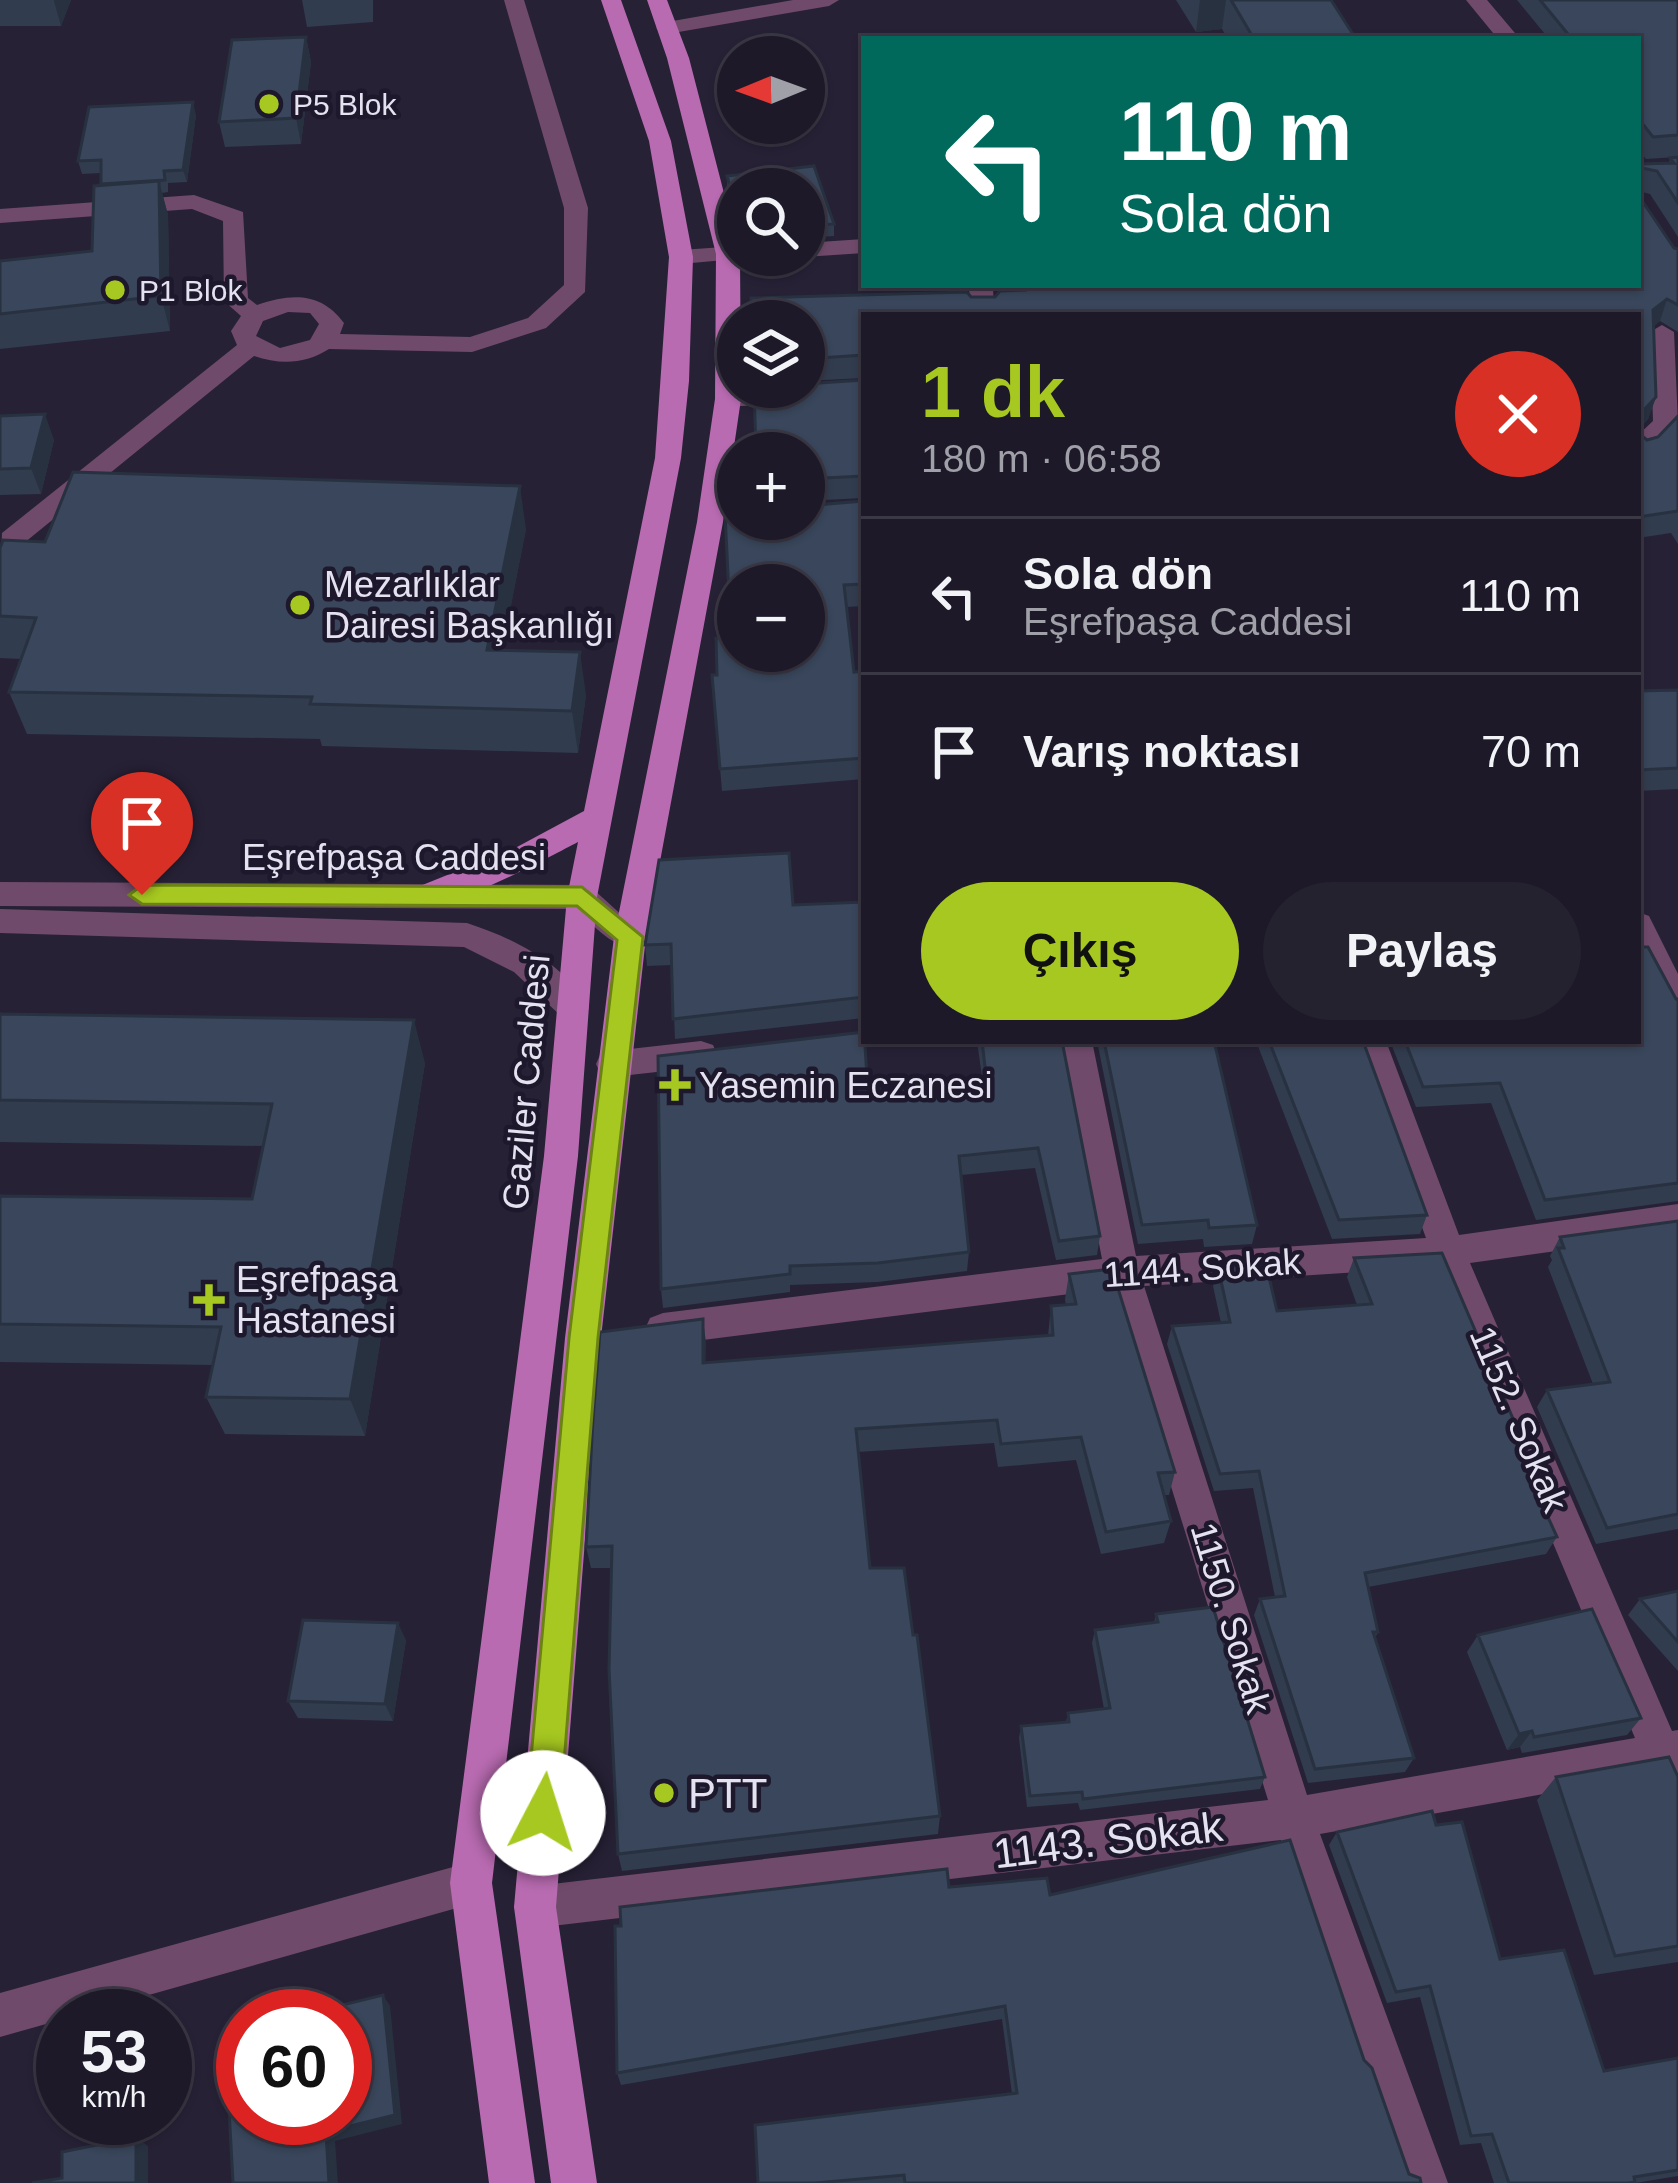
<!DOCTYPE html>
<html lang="tr">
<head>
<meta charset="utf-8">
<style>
  :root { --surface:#1d1928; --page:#252230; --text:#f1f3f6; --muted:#a0a0a8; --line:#3b3845; --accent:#a6c820 }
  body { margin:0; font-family:Helvetica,sans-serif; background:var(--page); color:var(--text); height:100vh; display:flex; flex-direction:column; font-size:45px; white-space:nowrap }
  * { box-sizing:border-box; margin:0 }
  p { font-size:39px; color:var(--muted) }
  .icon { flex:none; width:66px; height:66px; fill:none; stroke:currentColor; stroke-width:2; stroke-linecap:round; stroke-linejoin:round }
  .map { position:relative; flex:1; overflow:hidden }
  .sheet { position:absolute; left:861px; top:312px; width:780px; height:732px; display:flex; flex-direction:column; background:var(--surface); border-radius:0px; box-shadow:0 3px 9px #0004,0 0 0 3px var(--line) }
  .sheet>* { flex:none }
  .top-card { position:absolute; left:861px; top:36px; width:780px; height:252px; border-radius:0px; box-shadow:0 3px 9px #0004,0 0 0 3px var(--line); background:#00695c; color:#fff; overflow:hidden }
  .needle { width:78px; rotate:269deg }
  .buttons { position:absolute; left:717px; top:36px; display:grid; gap:24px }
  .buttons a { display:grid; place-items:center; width:108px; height:108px; border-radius:50%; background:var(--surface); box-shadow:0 3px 9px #0004,0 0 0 3px var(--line); font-size:60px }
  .speed { position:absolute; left:36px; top:1989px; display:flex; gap:24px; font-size:60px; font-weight:700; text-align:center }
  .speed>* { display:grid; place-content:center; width:156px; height:156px; border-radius:50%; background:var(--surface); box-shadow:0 3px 9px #0004,0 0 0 3px var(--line); line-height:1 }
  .speed small { font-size:30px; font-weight:400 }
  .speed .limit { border:18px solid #d22; background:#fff; color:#111 }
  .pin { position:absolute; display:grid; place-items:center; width:102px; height:102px; color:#fff; margin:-123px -51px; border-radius:50% 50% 50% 0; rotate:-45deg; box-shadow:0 0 12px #0007 }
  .pin .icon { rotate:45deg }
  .me { position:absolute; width:132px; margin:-66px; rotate:5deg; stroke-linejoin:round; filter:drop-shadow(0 0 9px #0008) }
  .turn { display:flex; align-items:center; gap:42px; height:252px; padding:0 60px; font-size:54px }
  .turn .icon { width:156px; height:156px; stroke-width:2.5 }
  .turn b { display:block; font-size:84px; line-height:102px }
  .round { display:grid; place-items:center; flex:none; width:126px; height:126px; border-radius:63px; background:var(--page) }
  .head { display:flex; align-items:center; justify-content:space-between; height:204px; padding:0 60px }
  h1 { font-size:72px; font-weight:700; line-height:90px; color:var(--accent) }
  .button { display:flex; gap:24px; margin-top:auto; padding:24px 60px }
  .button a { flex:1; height:138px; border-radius:72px; background:var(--accent); color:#111; font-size:48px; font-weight:700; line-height:138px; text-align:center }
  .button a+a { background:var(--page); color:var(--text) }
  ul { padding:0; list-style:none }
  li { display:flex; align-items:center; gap:36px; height:156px; padding:0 60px; border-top:3px solid var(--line) }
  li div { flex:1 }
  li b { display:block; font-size:45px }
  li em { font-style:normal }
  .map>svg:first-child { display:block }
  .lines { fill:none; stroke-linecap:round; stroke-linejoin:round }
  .service { fill:#704a6b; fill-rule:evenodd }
  .minor { fill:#704a6b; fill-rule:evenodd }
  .tertiary { fill:#704a6b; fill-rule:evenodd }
  .primary { fill:#b96bb1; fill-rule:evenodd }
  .wall { fill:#313c4e }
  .shaded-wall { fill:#283140 }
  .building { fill:#39465b; stroke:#283140; stroke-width:3; fill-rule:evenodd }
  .route { fill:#a6c820; stroke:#6c8215; stroke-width:3 }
  .poi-dot { fill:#a6c820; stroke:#1d182c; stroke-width:4.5 }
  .labels { text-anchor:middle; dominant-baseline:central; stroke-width:9; stroke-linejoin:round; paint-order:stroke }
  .far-poi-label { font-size:30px; fill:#e4e1f0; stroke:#1d182c; text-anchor:start }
  .poi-label { font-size:36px; fill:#e4e1f0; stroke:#1d182c; text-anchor:start }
  .street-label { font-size:36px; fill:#e4e1f0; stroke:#1d182c }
  .near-poi-label { font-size:42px; fill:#e4e1f0; stroke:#1d182c; text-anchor:start }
  .near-street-label { font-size:42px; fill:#e4e1f0; stroke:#1d182c }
</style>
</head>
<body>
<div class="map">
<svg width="1678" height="2183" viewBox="0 0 1678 2183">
  <rect width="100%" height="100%" fill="#272136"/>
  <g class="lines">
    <path class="service" d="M504 0H524L588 208 585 292 546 328 472 352 329 349C305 364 281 365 254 356L24 543 14 576 0 585 2 533 237 345 231 331 241 316 224 301 223 221 192 209 0 223V209L194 195 243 212 248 298 257 305C292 293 321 292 344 323L340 334 470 337 528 318 564 285V208ZM288 312 310 313 319 324 310 340 280 348 256 336 263 321Z
      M471 1862 486 1868 492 1883 486 1898 471 1904 0 2037V1993Z"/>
    <path class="minor" d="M1466 0H1487L1520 39H1498Z
      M969 285H993L994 315H970Z
      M1662 325 1674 332 1678 424 1647 456 1638 458V435L1653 421 1650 332Z
      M864 382V398L728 407 715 399 728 391Z
      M0 882 582 885 593 889 646 937 641 945C615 954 594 924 575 909L0 906Z
      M0 909 467 923C513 938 566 964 589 1008L584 1017 573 1021 562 1017 514 972 464 947 0 933Z
      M1638 912 1649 916 1678 974V1019L1667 1015 1638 956Z
      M701 1041 713 1045 717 1054 713 1063 701 1067 612 1077 600 1073 596 1064 600 1055 612 1051Z
      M1060 1041H1092L1136 1256 1426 1238 1354 1041H1386L1459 1235 1678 1204V1234L1470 1263 1672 1731 1678 1730V1812L1664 1806 1650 1775 1320 1834 1448 2183H1402L1281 1840 535 1928 520 1922 514 1907 520 1892 535 1886 1268 1800 1110 1289 663 1345 650 1340 645 1329 650 1318 663 1313 1102 1259ZM1437 1267 1635 1738 1307 1795 1144 1286Z"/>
    <path class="tertiary" d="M793 0H839L829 6 667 34 656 28 667 22Z
      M864 239V253L804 257 796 255H804V243Z
      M738 246V255H748L746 258 681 264 669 257 681 250Z"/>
    <path class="primary" d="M601 0H621L671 141 693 257 689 381 681 458 597 897 578 1156 492 1883 535 2183H489L450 1883 544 1156 567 897 578 842C547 858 446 914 415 904L411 896 415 888 517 847 584 811 655 458 669 257 649 141Z
      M647 0H667L689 58 740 255 741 399 723 522 646 937 601 1338 556 1907 597 2183H551L514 1907 565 1338 614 937 697 522 715 399 716 254 667 58Z"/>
  </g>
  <path class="wall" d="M0 0H71L61 26H0Z
    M302 0H373V22L307 27Z
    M1176 0H1331L1356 39H1228L1222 29 1196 32Z
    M1517 0H1678V237L1650 194 1642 192 1641 199 1674 248 1678 249V332L1660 321 1654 326 1656 397 1648 419 1641 427 1642 436 1647 440 1658 437 1678 416V544L1671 533 1638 538V315H864V378L804 381V321L971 297H995L1019 290 1018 285H1638V164L1669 163 1670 158 1677 157 1646 159 1638 149V39H1549Z
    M306 37 311 62 301 144 225 147 219 122Z
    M196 115 187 182 168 183V192L162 193 168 215 170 331 0 349V261L92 251 101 173 82 174 78 161Z
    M814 166 834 224V236L804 238V189H738V225L727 189V176Z
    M864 380V498L804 501V453Z
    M0 416 54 440 41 494 0 495Z
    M864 501V606L847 607 854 672 864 671V779L722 791 712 675H717L731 637Z
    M526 529 502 650 586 695 578 753 322 746 320 739 27 734 9 692 21 659 0 658V548L45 542Z
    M1678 690V789L1638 791V691Z
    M864 902V1018L675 1039 672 965 647 966 645 945 793 905Z
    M1676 999H1678V1201L1536 1220 1491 1103 1416 1107 1390 1041H1638Z
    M0 1014 425 1063 365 1436 225 1434 206 1397 213 1365 0 1362V1196L252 1199 263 1146 0 1142Z
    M977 1041H1062L1100 1236 1097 1255 1056 1260 1035 1168 961 1175 969 1252 967 1271 878 1282 790 1285V1292L663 1308 661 1289 868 1091 983 1084Z
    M1097 1041H1214L1257 1225 1252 1244 1204 1247 1203 1239 1138 1244Z
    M1256 1041H1363L1427 1215 1420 1234 1332 1239Z
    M1678 1221V1529L1596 1544 1537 1407 1547 1390 1593 1384 1548 1267 1552 1260 1550 1256 1560 1237Z
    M1354 1258 1544 1491 1539 1498 1557 1537 1546 1554 1368 1587 1378 1632 1375 1638 1414 1758 1405 1772 1308 1783 1254 1615 1260 1599 1275 1597 1253 1488 1214 1491 1167 1344 1172 1326 1221 1323 1213 1286 1218 1267 1277 1311 1357 1305 1347 1277Z
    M1069 1274 1175 1472 1169 1495H1164L1171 1521 1164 1543 1101 1554 1076 1460 998 1467 994 1443 858 1452 870 1568 940 1816 938 1834 622 1871 618 1854 611 1568H591L586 1547 703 1319 705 1363 1048 1336 1051 1306 1066 1305 1065 1299Z
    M1678 1591V1671L1628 1615 1640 1599Z
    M1156 1614 1265 1777 1260 1789 1080 1810 1078 1803 1027 1807 1019 1738 1021 1726 1066 1722 1068 1713 1104 1709 1092 1643 1095 1630 1154 1623Z
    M1478 1635 1641 1718 1627 1735 1522 1753 1520 1747 1507 1750 1467 1652Z
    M406 1640 393 1721 298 1718 288 1701Z
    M1556 1777H1678V1962L1594 1975 1537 1800Z
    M1436 1825 1500 1959 1604 2071 1678 2058V2176L1635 2183H1494L1481 2143 1460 2145 1420 1997 1387 2003 1329 1845 1337 1832Z
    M949 1887 1050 1895 1364 2060 1409 2174 1421 2183H758L1012 2094 1002 2019 621 2085 617 2073Z"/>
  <path class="shaded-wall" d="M54 0H71L61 26 54 1Z
    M1200 0H1226L1222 29 1196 32Z
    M306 37 311 62 301 144 296 118Z
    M193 102 196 115 187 182 183 170Z
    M159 181 168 215 170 331 161 296Z
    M1667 299 1660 321 1646 332 1653 310Z
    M1656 397 1648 419 1638 430 1641 413Z
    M45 414 54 440 41 494 31 468Z
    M520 486 526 529 494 693 487 650Z
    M580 652 586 695 578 753 572 711Z
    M414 1020 425 1063 365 1436 350 1399Z
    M703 1319 706 1343 705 1387 703 1363Z
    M398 1623 406 1640 393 1721 385 1704Z
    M1532 1731 1520 1747 1507 1750 1519 1734Z
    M383 1995 390 2006 402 2124 335 2141 338 2183H329L326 2132Z
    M136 2137 148 2146V2183H136Z"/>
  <path class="building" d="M1231 0H1331L1356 39H1254Z
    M1540 0H1678V135L1653 137 1638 118V39H1572Z
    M306 37 296 118 219 122 232 40Z
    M193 102 183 170 164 171 165 180 101 184V160L78 161 89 107Z
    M1678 157V203L1657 171 1642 168 1641 199 1674 248 1678 249V305L1667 299 1653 310 1656 397 1641 413 1642 436 1647 440 1658 437 1678 416V511L1638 517V315H864V355L804 359V321H752L751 298 967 292 971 297H995L1000 291 1025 290 1024 285H1638V164L1674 163 1670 158Z
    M814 166 834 224 804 226V189H738V214L727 176Z
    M159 181 161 296 0 314V261L92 251 94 186Z
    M864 380V476L804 479V453H756L754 388 804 387V384Z
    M45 414 31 468 0 469V416Z
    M73 472 520 486 487 650 580 652 572 711 310 704 312 697 9 692 36 618 0 616V548L3 540 45 542Z
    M864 501V584L844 585 854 672 864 671V758L720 769 712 675H717L716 638 731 637 725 513 738 511V519H804V506ZM738 585H804V651H738Z
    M1678 690V768L1638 770V691Z
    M789 853 793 905 864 902V997L673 1019 671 944 645 945 659 860Z
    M1638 947H1648L1676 999H1678V1183L1545 1200 1500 1083 1423 1087 1405 1041H1638Z
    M0 1014 414 1020 350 1399 206 1397 221 1327 0 1324V1196L252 1199 272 1104 0 1100Z
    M864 1032 868 1091 987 1084 982 1041H1062L1100 1236 1059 1241 1038 1148 959 1156 969 1252 878 1263 790 1266V1274L661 1289 658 1056Z
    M1104 1041H1214L1257 1225 1209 1228 1208 1220 1142 1225Z
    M1269 1041H1363L1427 1215 1339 1220Z
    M1678 1221V1514L1607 1528 1547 1390 1610 1382 1558 1248H1564L1560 1237Z
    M1442 1253 1544 1491 1528 1473 1557 1537 1365 1573 1378 1632H1373L1414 1758 1315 1769 1260 1599 1285 1596 1259 1471 1220 1474 1172 1326 1230 1322 1218 1267 1266 1264 1277 1311 1372 1304 1354 1258Z
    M1112 1269 1175 1472 1158 1473 1171 1521 1106 1532 1081 1437 1001 1444 997 1420 856 1429 870 1568H904L913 1635H917L940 1816 618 1854 609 1669 612 1546 586 1547 593 1419 600 1332 703 1319V1363L1053 1335 1051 1306 1076 1304 1069 1274Z
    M1678 1591V1642L1640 1599Z
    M1213 1607 1265 1777 1083 1799 1082 1792 1030 1796 1021 1726 1069 1722 1068 1713 1110 1708 1095 1630 1158 1622 1156 1614Z
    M1592 1609 1641 1718 1534 1737 1532 1731 1519 1734 1478 1635Z
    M303 1620 398 1623 385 1704 288 1701Z
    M1669 1757 1678 1777V1946L1615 1956 1556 1777Z
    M1432 1811 1436 1825 1462 1822 1500 1959 1564 1950 1604 2071 1678 2058V2170L1634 2177 1635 2182 1628 2183H1509L1492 2134 1471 2136 1430 1986 1396 1992 1337 1832Z
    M1290 1840 1364 2060 1372 2068 1409 2174 1420 2178 1421 2183H905L904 2175 815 2183H758L755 2125 1017 2093 1005 2006 617 2073 615 1926H621L620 1907 947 1869 949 1887 1047 1878 1050 1895Z
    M383 1995 395 2115 326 2132 329 2183H233L225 2034 243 2029V2118H345V2016H297Z
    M136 2137V2183H32L62 2178V2152Z"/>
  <path class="route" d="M142 885 582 887 643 937 598 1338 560 1813 555 1825 543 1830 531 1825 526 1813 569 1338 617 940 577 906 142 904 129 895Z"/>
  <g class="poi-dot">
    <circle cx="269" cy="104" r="12"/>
    <circle cx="115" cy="290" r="12"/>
    <circle cx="300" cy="605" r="12"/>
    <path d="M669 1067h12v12h12v12h-12v12h-12v-12h-12v-12h12z"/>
    <path d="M203 1282h12v12h12v12h-12v12h-12v-12h-12v-12h12z"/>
    <circle cx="664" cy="1793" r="12"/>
  </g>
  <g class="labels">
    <g class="far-poi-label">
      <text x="293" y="104">P5 Blok</text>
      <text x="139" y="290">P1 Blok</text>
    </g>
    <g class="poi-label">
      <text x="324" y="584">Mezarlıklar<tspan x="324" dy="41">Dairesi Başkanlığı</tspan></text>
      <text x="699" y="1085">Yasemin Eczanesi</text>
      <text x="236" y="1279">Eşrefpaşa<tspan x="236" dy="41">Hastanesi</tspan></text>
    </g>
    <g class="street-label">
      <text x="394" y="857">Eşrefpaşa Caddesi</text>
      <text transform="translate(526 1082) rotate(-85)">Gaziler Caddesi</text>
      <text transform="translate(1202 1268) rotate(-4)">1144. Sokak</text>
      <text transform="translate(1519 1419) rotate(67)">1152. Sokak</text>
      <text transform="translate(1231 1618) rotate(73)">1150. Sokak</text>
    </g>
    <g class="near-poi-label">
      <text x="688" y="1793">PTT</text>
    </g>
    <g class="near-street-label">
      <text transform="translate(1108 1840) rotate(-7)">1143. Sokak</text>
    </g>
  </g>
</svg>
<div class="buttons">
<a><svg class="needle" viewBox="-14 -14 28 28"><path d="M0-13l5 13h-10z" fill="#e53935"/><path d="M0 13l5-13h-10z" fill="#a0a0a8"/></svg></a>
<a><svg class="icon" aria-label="search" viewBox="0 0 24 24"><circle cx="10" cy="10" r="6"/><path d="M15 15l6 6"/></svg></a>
<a><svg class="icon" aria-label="layers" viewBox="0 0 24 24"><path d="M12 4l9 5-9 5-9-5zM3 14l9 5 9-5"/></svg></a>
<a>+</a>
<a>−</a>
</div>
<div class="speed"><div>53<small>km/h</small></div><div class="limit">60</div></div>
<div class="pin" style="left:142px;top:895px;background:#d93025"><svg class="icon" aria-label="arrive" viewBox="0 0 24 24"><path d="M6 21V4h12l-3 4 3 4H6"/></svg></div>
<svg class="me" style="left:543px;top:1813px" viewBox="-20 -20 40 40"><circle r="19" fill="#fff"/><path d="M0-13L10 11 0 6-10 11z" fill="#a6c820"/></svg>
<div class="top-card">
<div class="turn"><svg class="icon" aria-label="left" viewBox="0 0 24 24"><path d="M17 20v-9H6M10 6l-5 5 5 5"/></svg><div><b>110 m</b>Sola dön</div></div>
</div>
<section class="sheet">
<div class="head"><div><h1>1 dk</h1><p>180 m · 06:58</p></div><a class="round" style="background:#d93025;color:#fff"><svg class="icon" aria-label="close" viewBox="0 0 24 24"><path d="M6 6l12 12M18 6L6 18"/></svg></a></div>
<ul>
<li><svg class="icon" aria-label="left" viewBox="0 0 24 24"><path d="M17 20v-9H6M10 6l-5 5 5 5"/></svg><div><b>Sola dön</b><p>Eşrefpaşa Caddesi</p></div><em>110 m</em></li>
<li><svg class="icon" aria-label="arrive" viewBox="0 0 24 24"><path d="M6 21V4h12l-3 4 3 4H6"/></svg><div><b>Varış noktası</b></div><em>70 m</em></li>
</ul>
<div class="button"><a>Çıkış</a><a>Paylaş</a></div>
</section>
</div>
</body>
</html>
